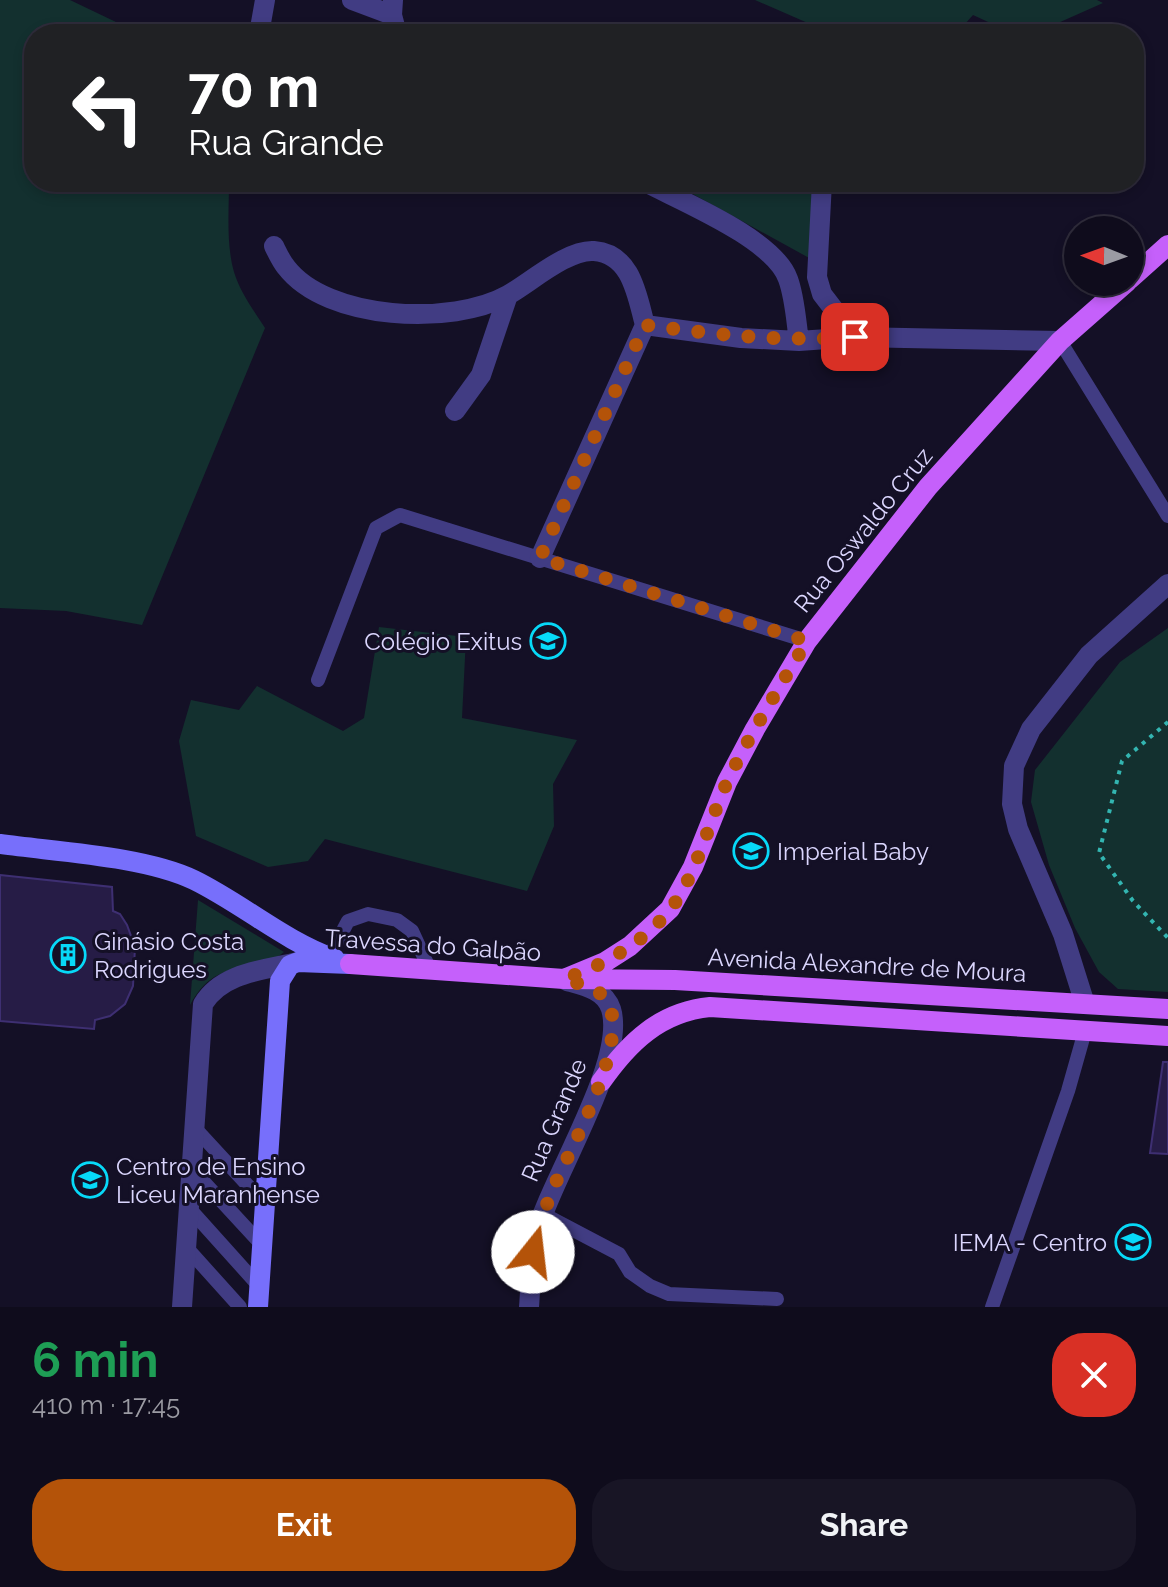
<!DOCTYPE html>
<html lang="en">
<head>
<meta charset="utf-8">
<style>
  :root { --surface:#0f0c1c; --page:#181525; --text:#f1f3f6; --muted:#9b9ba3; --line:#2f2c3b; --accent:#b45309 }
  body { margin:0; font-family:Raleway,sans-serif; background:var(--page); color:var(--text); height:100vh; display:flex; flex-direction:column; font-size:30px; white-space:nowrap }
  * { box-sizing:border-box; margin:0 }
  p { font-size:26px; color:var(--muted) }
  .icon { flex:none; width:44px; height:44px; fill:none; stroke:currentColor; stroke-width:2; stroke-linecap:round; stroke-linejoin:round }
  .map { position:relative; height:1307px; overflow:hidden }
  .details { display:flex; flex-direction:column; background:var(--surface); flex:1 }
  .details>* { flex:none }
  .hud { position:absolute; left:24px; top:24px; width:1120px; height:168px; border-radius:32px; box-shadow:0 4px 12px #0003,0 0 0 2px var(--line); background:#202124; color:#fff; overflow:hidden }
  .needle { width:52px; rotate:271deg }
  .buttons { position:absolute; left:1064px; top:216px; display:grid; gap:16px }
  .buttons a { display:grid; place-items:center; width:80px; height:80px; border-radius:50%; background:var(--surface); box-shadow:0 4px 12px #0003,0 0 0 2px var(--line); font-size:40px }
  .pin { position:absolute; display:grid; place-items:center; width:68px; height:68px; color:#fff; margin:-34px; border-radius:16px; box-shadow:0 4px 12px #0006 }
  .me { position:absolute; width:88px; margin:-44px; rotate:16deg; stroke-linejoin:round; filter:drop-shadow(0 0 6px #0008) }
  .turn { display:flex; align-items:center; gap:28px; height:168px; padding:0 32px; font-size:36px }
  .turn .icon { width:104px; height:104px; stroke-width:2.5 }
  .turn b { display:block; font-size:56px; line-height:68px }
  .round { display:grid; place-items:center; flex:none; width:84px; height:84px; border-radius:32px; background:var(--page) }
  .headline { display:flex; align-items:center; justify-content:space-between; height:136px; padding:0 32px }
  h1 { font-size:48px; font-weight:700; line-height:60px; color:#1e9e55 }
  .action { display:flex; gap:16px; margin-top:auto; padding:16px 32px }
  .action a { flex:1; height:92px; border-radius:32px; background:var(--accent); color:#fff; font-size:32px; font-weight:700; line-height:92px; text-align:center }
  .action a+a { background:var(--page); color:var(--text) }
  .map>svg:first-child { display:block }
  .green { fill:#13302f }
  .building { fill:#261c46; stroke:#3e2f72; stroke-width:2 }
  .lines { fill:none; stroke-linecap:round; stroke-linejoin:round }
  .path { stroke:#33b5b1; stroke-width:4; stroke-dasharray:4 6; stroke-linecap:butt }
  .service { stroke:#413c83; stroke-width:14 }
  .minor { stroke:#413c83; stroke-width:20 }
  .tertiary { stroke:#413c83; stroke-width:20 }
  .secondary { stroke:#776ffb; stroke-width:20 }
  .primary { stroke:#c560fb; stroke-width:20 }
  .route { stroke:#b45309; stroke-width:14; stroke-dasharray:0 25.2 }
  .labels { text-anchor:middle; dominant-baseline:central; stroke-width:6; stroke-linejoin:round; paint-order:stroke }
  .street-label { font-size:24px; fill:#dbd6fe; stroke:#141026 }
  .poi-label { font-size:24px; fill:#dbd6fe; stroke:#141026; text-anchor:start }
</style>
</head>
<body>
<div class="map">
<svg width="1168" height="1307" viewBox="0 0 1168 1307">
  <rect width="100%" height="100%" fill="#141026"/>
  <path class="green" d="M0 0H70L141 34H34V182H229C229 211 226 244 234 272 240 292 254 311 265 328L142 625 66 611 0 608Z
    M755 0H1097L1103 3 1058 23 1012 33 973 15 956 34H833Z
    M671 182H814L811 259Z
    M379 627 466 637 462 718 577 740 553 784 554 826 527 891 325 839 308 861 268 867 196 836 179 741 191 700 239 710 257 686 343 731 364 718Z
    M1168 628V992L1118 989 1099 972 1075 928 1049 865 1031 802 1035 770 1120 662Z
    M198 900 284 952C276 959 270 960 260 962 226 971 208 972 190 1005Z"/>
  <path class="building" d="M0 875 112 887 113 911 120 914 127 925 135 947 133 986 125 1004 110 1016 95 1020 94 1029 0 1021Z
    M1163 1062H1168V1154L1150 1153Z"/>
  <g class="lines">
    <path class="path" d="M1168 722 1122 761 1099 853 1133 901 1168 938"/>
    <path class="service" d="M1060 341 1168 516
      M318 680 376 528 400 515 807 641
      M329 957 348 921 368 914 397 920 412 931 430 970
      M193 1126 265 1204
      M191 1168 262 1245
      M188 1207 259 1286
      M543 1214 619 1254 630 1272 650 1286 669 1294 777 1299
      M186 1247 240 1307
      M992 1307 1068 1091 1085 1031"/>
    <path class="minor" d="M352 0 392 15
      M393 0 392 15 397 34
      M259 34 265 0
      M645 182C683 202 774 239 788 279 795 298 796 321 799 341
      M822 182 817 277 822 294 855 337
      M274 246C277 252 281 261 286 267 327 321 453 326 508 295 531 282 568 249 594 251 632 254 637 296 645 325
      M645 325 741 338 799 341 855 337 1060 341
      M455 411 481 375 508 295
      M540 558 645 325
      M1085 1004 1063 934 1018 829 1012 804 1014 766 1031 729 1089 655 1168 584
      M182 1307 203 1004C222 972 265 970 298 962"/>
    <path class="tertiary" d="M529 1307C531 1283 530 1257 536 1234 551 1178 627 1061 611 1009 605 990 585 986 567 981"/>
    <path class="secondary" d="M0 844C57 852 144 856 194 880 243 904 284 941 335 959
      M258 1307 280 981 290 965 298 962 350 964"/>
    <path class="primary" d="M1130 279 1168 245
      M350 964 564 979 675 980 1168 1009
      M564 979 605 962 630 946 670 909 693 867 727 782 755 729 807 641 928 487 1060 341 1127 282
      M601 1082C629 1042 660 1012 710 1007L1168 1036"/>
  </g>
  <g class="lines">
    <path class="route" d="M533 1252C538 1228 546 1205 556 1182 573 1144 631 1039 607 1001 598 987 579 984 564 979 610 963 660 934 684 888 702 854 712 815 728 780 751 732 780 687 807 641L540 558 645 325C720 335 780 342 855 337"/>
  </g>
  <defs>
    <symbol id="school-ring" viewBox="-11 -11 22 22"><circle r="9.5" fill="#141026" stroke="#07d9f8" stroke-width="1.5"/><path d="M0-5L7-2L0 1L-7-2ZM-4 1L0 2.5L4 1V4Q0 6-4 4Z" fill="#07d9f8"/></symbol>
    <symbol id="building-ring" viewBox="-11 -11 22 22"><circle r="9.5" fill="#141026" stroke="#07d9f8" stroke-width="1.5"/><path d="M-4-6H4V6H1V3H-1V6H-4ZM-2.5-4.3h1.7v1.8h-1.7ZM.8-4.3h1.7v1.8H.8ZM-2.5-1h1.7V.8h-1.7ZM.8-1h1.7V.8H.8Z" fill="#07d9f8"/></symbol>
  </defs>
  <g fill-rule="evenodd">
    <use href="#school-ring" x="528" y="621" width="40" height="40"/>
    <use href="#school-ring" x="731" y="831" width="40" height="40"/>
    <use href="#building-ring" x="48" y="935" width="40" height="40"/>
    <use href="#school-ring" x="70" y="1160" width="40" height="40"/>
    <use href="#school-ring" x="1113" y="1222" width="40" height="40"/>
  </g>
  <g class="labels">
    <g class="street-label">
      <text transform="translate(863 530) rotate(-51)">Rua Oswaldo Cruz</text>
      <text transform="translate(433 945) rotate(4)">Travessa do Galpão</text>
      <text transform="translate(867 965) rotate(3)">Avenida Alexandre de Moura</text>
      <text transform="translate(554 1120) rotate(-67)">Rua Grande</text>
    </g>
    <g class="poi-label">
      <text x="522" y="641" text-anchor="end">Colégio Exitus</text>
      <text x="777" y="851">Imperial Baby</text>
      <text x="94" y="941">Ginásio Costa<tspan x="94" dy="28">Rodrigues</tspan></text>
      <text x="116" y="1166">Centro de Ensino<tspan x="116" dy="28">Liceu Maranhense</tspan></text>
      <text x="1107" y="1242" text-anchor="end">IEMA - Centro</text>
    </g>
  </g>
</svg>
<div class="buttons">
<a><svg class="needle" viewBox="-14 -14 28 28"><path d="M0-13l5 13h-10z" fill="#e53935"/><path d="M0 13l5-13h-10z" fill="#9b9ba3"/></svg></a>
</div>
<div class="pin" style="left:855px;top:337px;background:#d93025"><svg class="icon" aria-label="arrive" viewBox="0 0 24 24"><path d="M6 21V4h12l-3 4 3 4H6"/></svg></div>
<svg class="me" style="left:533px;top:1252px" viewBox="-20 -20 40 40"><circle r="19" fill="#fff"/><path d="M0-13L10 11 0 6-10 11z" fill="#b45309"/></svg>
<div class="hud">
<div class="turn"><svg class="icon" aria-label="left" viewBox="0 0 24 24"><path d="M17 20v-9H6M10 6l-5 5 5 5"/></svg><div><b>70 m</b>Rua Grande</div></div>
</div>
</div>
<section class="details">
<div class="headline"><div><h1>6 min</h1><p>410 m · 17:45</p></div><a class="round" style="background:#d93025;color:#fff"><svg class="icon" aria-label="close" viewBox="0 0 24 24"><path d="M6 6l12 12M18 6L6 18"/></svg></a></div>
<div class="action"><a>Exit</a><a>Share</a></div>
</section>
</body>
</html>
